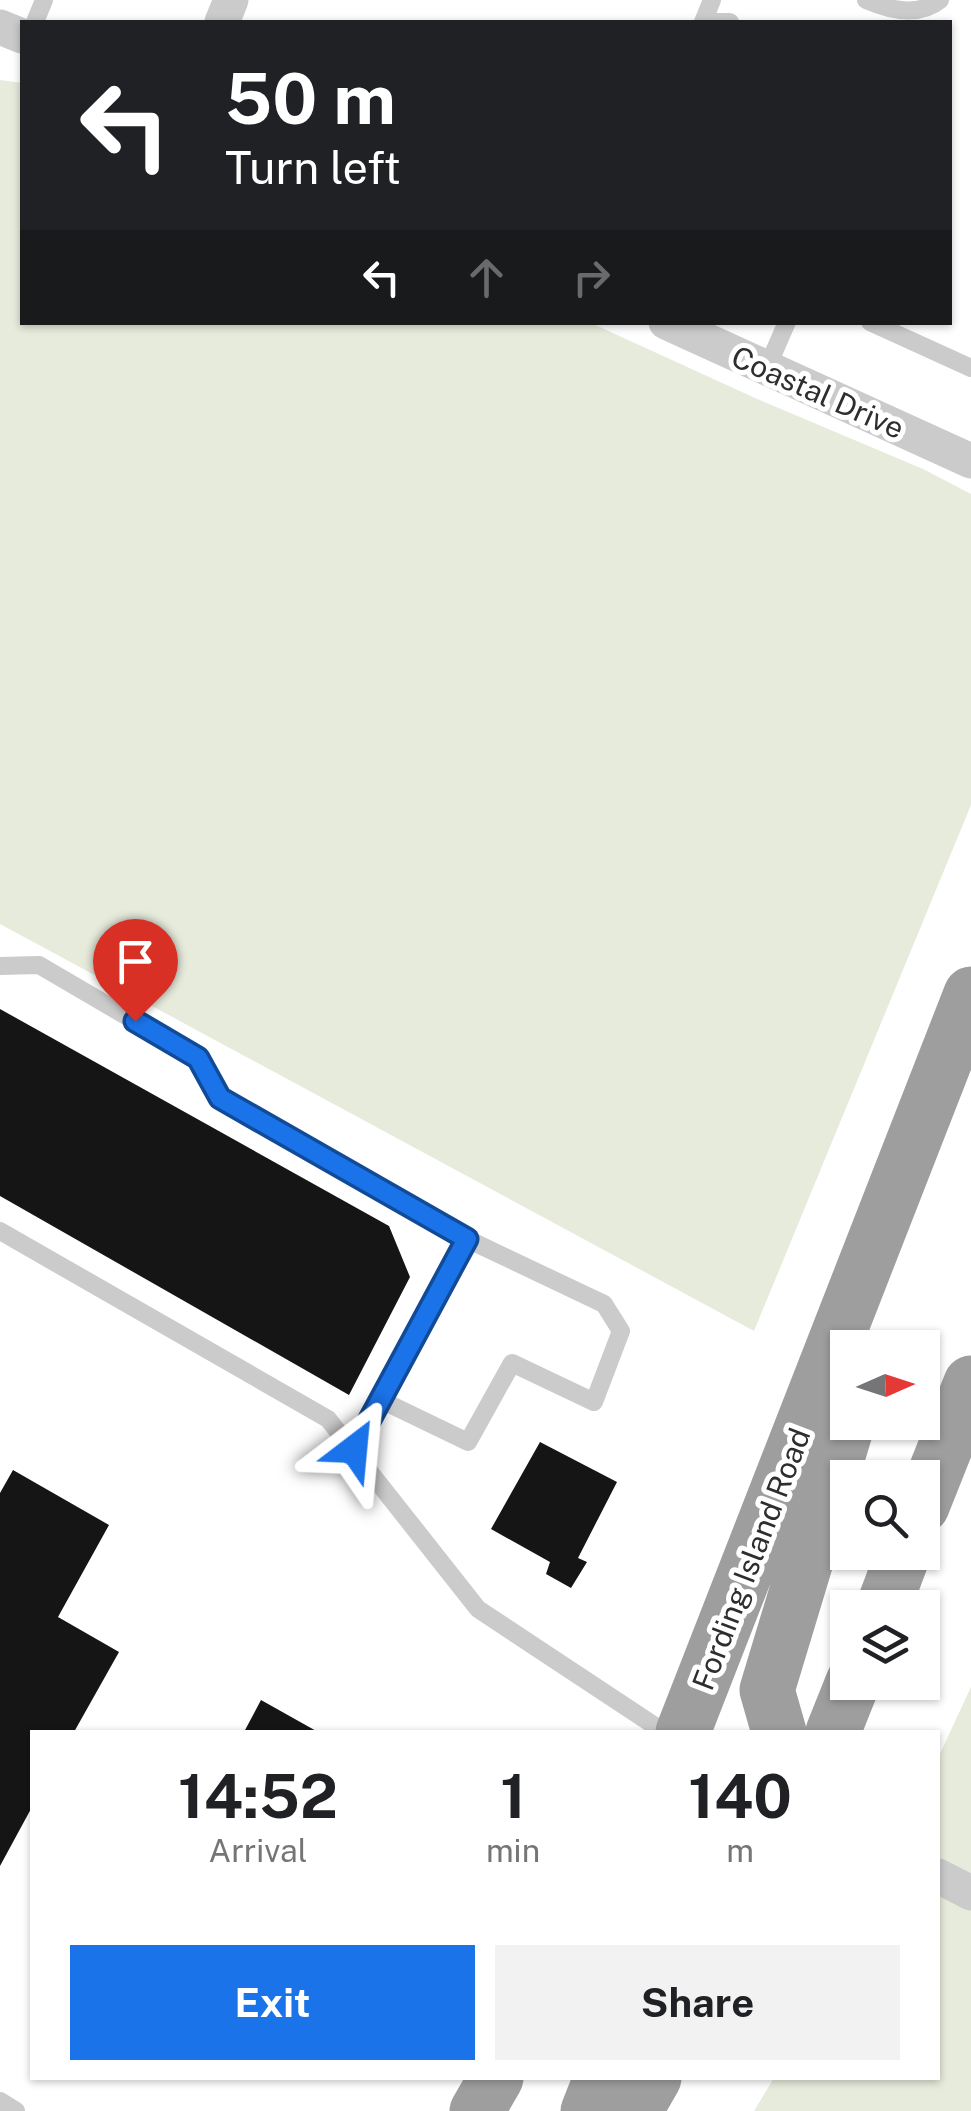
<!DOCTYPE html>
<html lang="en">
<head>
<meta charset="utf-8">
<style>
  :root { --surface:#fff; --page:#f2f2f2; --text:#202124; --muted:#757577; --accent:#1a73e8 }
  body { margin:0; font-family:"Public Sans",sans-serif; background:var(--page); color:var(--text); height:100vh; display:flex; flex-direction:column; font-size:38px; white-space:nowrap }
  * { box-sizing:border-box; margin:0 }
  p { font-size:32px; color:var(--muted) }
  .icon { flex:none; width:55px; height:55px; fill:none; stroke:currentColor; stroke-width:2; stroke-linecap:round; stroke-linejoin:round }
  .map { position:relative; flex:1; overflow:hidden }
  .side { position:absolute; left:30px; top:1730px; width:910px; height:350px; display:flex; flex-direction:column; background:var(--surface); border-radius:0px; box-shadow:0 2px 8px #0004 }
  .side>* { flex:none }
  .guide { position:absolute; left:20px; top:20px; width:932px; height:305px; border-radius:0px; box-shadow:0 2px 8px #0004; background:#202124; color:#fff; overflow:hidden }
  .needle { width:65px; rotate:87deg }
  .controls { position:absolute; left:830px; top:1330px; display:grid; gap:20px }
  .controls a { display:grid; place-items:center; width:110px; height:110px; border-radius:0px; background:var(--surface); box-shadow:0 2px 8px #0004; font-size:50px }
  .pin { position:absolute; display:grid; place-items:center; width:85px; height:85px; color:#fff; margin:-102px -42px; border-radius:50% 50% 50% 0; rotate:-45deg; box-shadow:0 0 10px #0007 }
  .pin .icon { rotate:45deg }
  .me { position:absolute; width:110px; margin:-55px; rotate:29deg; stroke-linejoin:round; filter:drop-shadow(0 0 8px #0008) }
  .turn { display:flex; align-items:center; gap:35px; height:210px; padding:0 40px; font-size:45px }
  .turn .icon { width:130px; height:130px; stroke-width:2.5 }
  .turn b { display:block; font-size:70px; line-height:85px }
  .lanes { display:flex; align-items:center; height:95px; padding:0 40px; background:#0003; justify-content:center; gap:50px; direction:ltr }
  .lanes .off { opacity:.35 }
  .eta { display:flex; justify-content:space-evenly; align-items:center; height:170px; text-align:center }
  .eta b { font-size:60px; font-weight:700; line-height:70px }
  .button { display:flex; gap:20px; margin-top:auto; padding:20px 40px }
  .button a { flex:1; height:115px; border-radius:0px; background:var(--accent); color:#fff; font-size:40px; font-weight:700; line-height:115px; text-align:center }
  .button a+a { background:var(--page); color:var(--text) }
  .map>svg:first-child { display:block }
  .green { fill:#e6ebdc }
  .building { fill:#151515 }
  .lines { fill:none; stroke-linecap:round; stroke-linejoin:round }
  .service { stroke:#cbcbcb; stroke-width:18 }
  .minor { stroke:#cbcbcb; stroke-width:35 }
  .trunk { stroke:#9e9e9e; stroke-width:55 }
  .route-casing { stroke:#114b97; stroke-width:25 }
  .route { stroke:#1a73e8; stroke-width:18 }
  .labels { text-anchor:middle; dominant-baseline:central; stroke-width:10; stroke-linejoin:round; paint-order:stroke }
  .street-label { font-size:30px; fill:#2e2e2e; stroke:#fff }
</style>
</head>
<body>
<div class="map">
<svg width="971" height="2111" viewBox="0 0 971 2111">
  <rect width="100%" height="100%" fill="#fff"/>
  <path class="green" d="M0 80 22 83V322L591 323 755 398 923 469 971 494V805L754 1331 0 924Z
    M971 1687V2111H754L774 2078H938V1758Z"/>
  <path class="building" d="M0 1009 389 1226 410 1277 349 1395 0 1196Z
    M540 1442 617 1482 578 1558 587 1562 571 1588 546 1574 550 1562 491 1529Z
    M13 1470 109 1525 58 1617 119 1652 74 1732H32V1807L0 1866V1493Z
    M261 1700 318 1732H244Z"/>
  <g class="lines">
    <path class="service" d="M866 0C889 10 919 17 940 0
      M35 22 44 0
      M703 22H730
      M703 22 712 0
      M870 322 971 368
      M767 368 787 322
      M0 966 39 965 198 1058 221 1098 467 1239 354 1449
      M0 1231 328 1419 478 1609 664 1732
      M381 1400 468 1442 512 1363 594 1402 621 1331 604 1304 467 1239
      M0 2101 16 2111"/>
    <path class="minor" d="M222 22 231 0
      M0 27 22 36
      M666 322 971 461
      M938 1876 971 1893"/>
    <path class="trunk" d="M922 1506 971 1383
      M883 1608 904 1552
      M683 1732 971 994
      M779 1732 767 1690 848 1422
      M833 1732 853 1682
      M477 2111 496 2078
      M588 2111 601 2078
      M635 2111 654 2078"/>
  </g>
  <g class="lines">
    <defs>
      <path id="route" d="M135 1021 198 1058 220 1098 467 1239 354 1449"/>
    </defs>
    <use href="#route" class="route-casing"/>
    <use href="#route" class="route"/>
  </g>
  <g class="labels">
    <g class="street-label">
      <text transform="translate(818 392) rotate(24)">Coastal Drive</text>
      <text transform="translate(751 1559) rotate(-69)">Fording Island Road</text>
    </g>
  </g>
</svg>
<div class="controls">
<a><svg class="needle" viewBox="-14 -14 28 28"><path d="M0-13l5 13h-10z" fill="#e53935"/><path d="M0 13l5-13h-10z" fill="#757577"/></svg></a>
<a><svg class="icon" aria-label="search" viewBox="0 0 24 24"><circle cx="10" cy="10" r="6"/><path d="M15 15l6 6"/></svg></a>
<a><svg class="icon" aria-label="layers" viewBox="0 0 24 24"><path d="M12 4l9 5-9 5-9-5zM3 14l9 5 9-5"/></svg></a>
</div>
<div class="pin" style="left:135px;top:1021px;background:#d93025"><svg class="icon" aria-label="arrive" viewBox="0 0 24 24"><path d="M6 21V4h12l-3 4 3 4H6"/></svg></div>
<svg class="me" style="left:354px;top:1449px" viewBox="-20 -20 40 40"><path d="M0-17L14 15 0 8-14 15z" fill="#1a73e8" stroke="#fff" stroke-width="4"/></svg>
<div class="guide">
<div class="turn"><svg class="icon" aria-label="left" viewBox="0 0 24 24"><path d="M17 20v-9H6M10 6l-5 5 5 5"/></svg><div><b>50 m</b>Turn left</div></div>
<div class="lanes"><svg class="icon" aria-label="left" viewBox="0 0 24 24"><path d="M17 20v-9H6M10 6l-5 5 5 5"/></svg><svg class="icon off" aria-label="ahead" viewBox="0 0 24 24"><path d="M12 20V5M6 11l6-6 6 6"/></svg><svg class="icon off" aria-label="right" viewBox="0 0 24 24"><path d="M7 20v-9h11M14 6l5 5-5 5"/></svg></div>
</div>
<section class="side">
<div class="eta">
<div><b>14:52</b><p>Arrival</p></div>
<div><b>1</b><p>min</p></div>
<div><b>140</b><p>m</p></div>
</div>
<div class="button"><a>Exit</a><a>Share</a></div>
</section>
</div>
</body>
</html>
